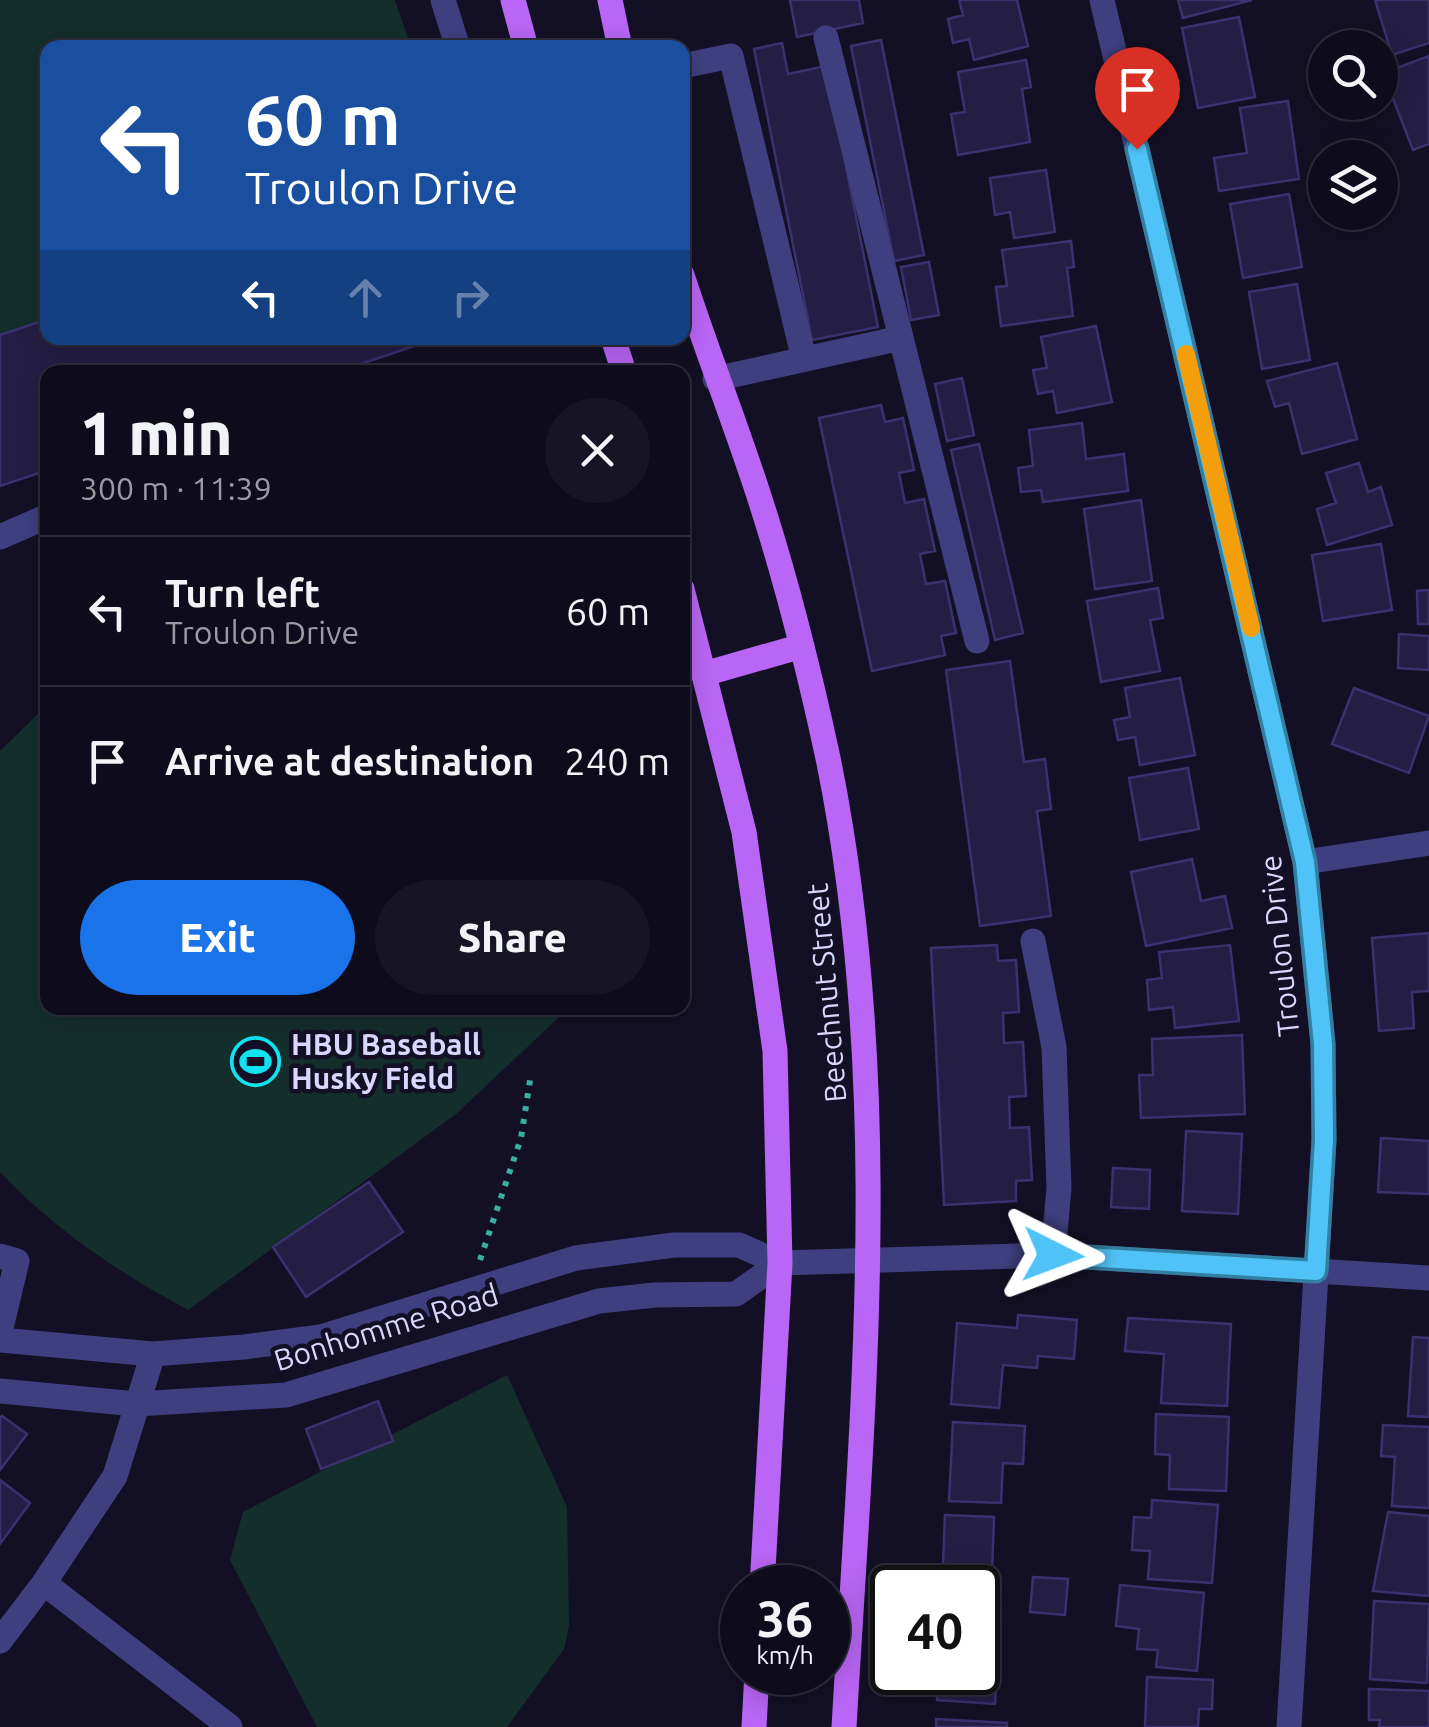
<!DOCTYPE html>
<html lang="en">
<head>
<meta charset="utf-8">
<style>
  :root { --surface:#0e0c1c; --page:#171525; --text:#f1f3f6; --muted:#9b9ba3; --line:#2e2c3b; --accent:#1a73e8 }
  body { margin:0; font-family:Ubuntu,sans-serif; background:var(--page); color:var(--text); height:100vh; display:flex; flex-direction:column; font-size:38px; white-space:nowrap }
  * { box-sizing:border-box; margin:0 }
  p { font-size:32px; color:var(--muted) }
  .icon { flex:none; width:55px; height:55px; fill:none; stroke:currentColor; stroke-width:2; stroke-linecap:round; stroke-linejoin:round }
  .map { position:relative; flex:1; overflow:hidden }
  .details { position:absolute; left:40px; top:365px; width:650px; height:650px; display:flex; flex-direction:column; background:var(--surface); border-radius:20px; box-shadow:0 5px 25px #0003,0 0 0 2px var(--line) }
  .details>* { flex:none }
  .banner { position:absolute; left:40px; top:40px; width:650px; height:305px; border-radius:20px; box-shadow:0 5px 25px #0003,0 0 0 2px var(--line); background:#1a4fa0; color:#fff; overflow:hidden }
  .fabs { position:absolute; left:1308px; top:30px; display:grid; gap:20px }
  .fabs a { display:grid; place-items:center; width:90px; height:90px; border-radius:50%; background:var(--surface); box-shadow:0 5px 25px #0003,0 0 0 2px var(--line); font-size:50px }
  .speed { position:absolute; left:720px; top:1565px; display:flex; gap:20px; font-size:50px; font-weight:700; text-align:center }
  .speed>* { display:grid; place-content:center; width:130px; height:130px; border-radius:50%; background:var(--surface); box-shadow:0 5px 25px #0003,0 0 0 2px var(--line); line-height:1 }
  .speed small { font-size:25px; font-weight:400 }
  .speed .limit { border:5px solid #111; border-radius:15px; background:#fff; color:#111 }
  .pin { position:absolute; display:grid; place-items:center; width:85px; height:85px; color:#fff; margin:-102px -42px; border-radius:50% 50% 50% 0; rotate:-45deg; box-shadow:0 0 10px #0007 }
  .pin .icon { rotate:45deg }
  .me { position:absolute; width:110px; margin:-55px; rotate:93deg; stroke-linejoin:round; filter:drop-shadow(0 0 8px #0008) }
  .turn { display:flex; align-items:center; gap:35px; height:210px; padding:0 40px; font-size:45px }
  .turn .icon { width:130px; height:130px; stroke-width:2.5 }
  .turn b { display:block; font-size:70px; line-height:85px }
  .lanes { display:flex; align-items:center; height:95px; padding:0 40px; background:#0003; justify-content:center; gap:50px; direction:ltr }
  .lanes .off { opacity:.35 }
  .round { display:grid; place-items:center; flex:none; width:105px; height:105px; border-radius:52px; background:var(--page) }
  .summary { display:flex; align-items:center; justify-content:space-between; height:170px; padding:0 40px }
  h1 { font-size:60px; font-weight:800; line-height:75px }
  .cta { display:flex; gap:20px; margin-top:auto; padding:20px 40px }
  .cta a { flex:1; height:115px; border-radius:60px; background:var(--accent); color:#fff; font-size:40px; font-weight:800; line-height:115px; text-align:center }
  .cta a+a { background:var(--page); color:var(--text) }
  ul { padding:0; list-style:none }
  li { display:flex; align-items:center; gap:30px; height:150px; padding:0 40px; border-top:2px solid var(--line) }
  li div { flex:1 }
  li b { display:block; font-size:38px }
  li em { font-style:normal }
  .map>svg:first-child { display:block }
  .green { fill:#142e2c }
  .building { fill:#241e44; stroke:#3b316f; stroke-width:2.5 }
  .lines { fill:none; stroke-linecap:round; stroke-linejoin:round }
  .path { stroke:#38afa3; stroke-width:6; stroke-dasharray:5 8; stroke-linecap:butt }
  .minor { stroke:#3f3f80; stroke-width:25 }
  .major { stroke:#b965f5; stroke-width:25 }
  .route-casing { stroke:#337fa1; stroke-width:25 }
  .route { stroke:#4fc3f7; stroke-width:18 }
  .slow { stroke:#f59e0b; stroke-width:18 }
  .labels { text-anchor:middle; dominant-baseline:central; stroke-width:9; stroke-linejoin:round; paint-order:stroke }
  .street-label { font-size:30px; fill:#d9d7fc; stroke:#131025 }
  .poi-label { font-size:30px; font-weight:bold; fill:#d9d7fc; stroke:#131025; text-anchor:start }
</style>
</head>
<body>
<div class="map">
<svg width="1429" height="1727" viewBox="0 0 1429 1727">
  <rect width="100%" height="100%" fill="#131025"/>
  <path class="green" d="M0 0H395L411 47 48 48 47 320 0 336Z
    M47 705 48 1008H569L456 1114 188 1310C118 1272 55 1230 0 1172V751Z
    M507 1375 567 1507 569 1626 564 1649 507 1727H317L230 1560 243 1512Z"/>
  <path class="building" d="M790 0H859L863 23 797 37Z
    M959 0H1017L1028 46 974 60 969 39 953 43 948 19 963 15Z
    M1178 0H1252L1183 18Z
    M1375 0H1429V43L1392 55Z
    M1239 17 1255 97 1198 108 1182 28Z
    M881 40 924 255 894 261 851 46Z
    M782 43 788 74 826 66 878 327 812 340 754 49Z
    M1429 56V144L1413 150 1383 73Z
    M1026 60 1031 87 1022 89 1030 142 958 155 951 114 965 112 958 72Z
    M1288 101 1299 179 1219 191 1214 158 1247 153 1240 108Z
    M1046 170 1055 232 1014 238 1010 212 995 215 990 178Z
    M1289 194 1302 267 1243 278 1230 204Z
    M1071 241 1074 267 1067 268 1073 316 1001 326 996 287 1007 286 1002 250Z
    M929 262 939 315 911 320 901 267Z
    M1297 284 1310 360 1262 369 1249 292Z
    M48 319V338H438L337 372H48V470L0 486V335Z
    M1096 326 1112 402 1057 413 1053 391 1038 394 1033 370 1047 368 1041 337Z
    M1337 363 1357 439 1302 454 1289 403 1275 407 1267 381Z
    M962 378 974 435 947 441 935 384Z
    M881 405 885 422 903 418 914 470 899 473 905 503 924 499 935 551 920 554 926 584 945 581 956 633 941 636 945 655 872 671 819 418Z
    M1082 423 1086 459 1124 454 1128 491 1043 502 1041 490 1021 492 1018 468 1033 466 1029 430Z
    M979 444 1023 633 995 640 951 450Z
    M1359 463 1368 492 1381 487 1392 525 1327 545 1317 509 1336 503 1326 473Z
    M1141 500 1152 581 1095 589 1084 509Z
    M1381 544 1392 610 1323 621 1312 555Z
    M1158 588 1163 618 1150 620 1160 671 1101 682 1087 601Z
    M1429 590V624H1418L1417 591Z
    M1399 634 1429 636V670L1398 668Z
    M1010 661 1024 762 1045 759 1051 809 1037 811 1051 916 980 926 946 670Z
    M1180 678 1195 755 1140 765 1135 737 1118 740 1114 720 1130 717 1125 688Z
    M1354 688 1429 716 1409 773 1332 744Z
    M1188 768 1199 829 1140 840 1129 778Z
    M1192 859 1201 901 1225 896 1232 928 1146 946 1131 872Z
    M1429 933V991L1412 992 1414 1028 1379 1031 1372 938Z
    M997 945 998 961 1016 960 1019 1012 1003 1013 1004 1043 1023 1042 1026 1096 1009 1097 1010 1128 1029 1127 1032 1180 1016 1181V1201L944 1205 931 948Z
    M1230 945 1239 1021 1175 1028 1173 1007 1149 1010 1147 980 1162 978 1159 952Z
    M1242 1035 1245 1114 1141 1118 1139 1075H1153L1152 1039Z
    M1186 1131 1242 1134 1238 1214 1182 1211Z
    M1381 1138 1429 1141V1194L1378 1192Z
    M1113 1168 1150 1170 1149 1209 1111 1207Z
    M369 1182 403 1232 306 1297 273 1247Z
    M1018 1315 1077 1320 1074 1359 1038 1356 1037 1368 1003 1365 999 1408 951 1404 957 1323 1017 1328Z
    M1128 1318 1231 1324 1227 1406 1161 1403 1164 1354 1125 1351Z
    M1413 1337 1429 1338V1417L1408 1416Z
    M378 1401 393 1441 321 1469 306 1429Z
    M1156 1414 1229 1417 1226 1491 1169 1489 1170 1455 1155 1454Z
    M2 1416 27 1434 0 1470V1418Z
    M953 1422 1025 1426 1023 1464 1003 1463 1001 1503 949 1501Z
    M1383 1425 1429 1427V1508L1392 1506 1395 1457 1381 1456Z
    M0 1480 30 1503 0 1544Z
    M1152 1500 1218 1505 1212 1583 1148 1579 1150 1551 1132 1550 1134 1517 1151 1518Z
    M1388 1512 1429 1516V1596L1373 1591Z
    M945 1515 994 1517 991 1599H978V1588H942Z
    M1033 1577 1068 1579 1065 1615 1030 1612Z
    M1120 1585 1204 1593 1197 1671 1156 1667 1158 1650 1137 1649 1139 1629 1116 1626Z
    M1374 1601 1429 1604 1427 1683 1370 1679Z
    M978 1614 1001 1616 995 1704 937 1700 938 1672H978Z
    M1147 1677 1213 1680 1212 1709H1199L1198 1727H1145Z
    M1369 1689 1429 1691V1727H1379L1380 1720H1369Z
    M936 1719 1007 1723V1727H936Z"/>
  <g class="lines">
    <path class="path" d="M480 1260 521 1138 531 1074"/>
    <path class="minor" d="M443 0 458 48
      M1102 0 1305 862 1323 1044 1324 1140 1289 1727
      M826 38 977 641
      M682 66 731 56 804 359
      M715 379 901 338
      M0 537 48 516
      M1305 862 1429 843
      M1033 941 1054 1047 1059 1188 1053 1255
      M0 1256 17 1261 0 1332
      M0 1340 153 1354 244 1347 321 1337 576 1258 674 1245H739L780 1263 1053 1255 1429 1278
      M0 1391 136 1404 286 1395 599 1301 655 1295 736 1294 780 1263
      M44 1583 115 1476 153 1354
      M0 1641 44 1583 230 1727"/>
    <path class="major" d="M513 0 526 48
      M610 0 620 48
      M682 275C706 349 735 422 759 496 787 582 809 670 828 758 894 1082 863 1401 844 1727
      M613 338 624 372
      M682 589 744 832 775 1051 780 1263 762 1588
      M704 674 802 646
      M754 1727 757 1672"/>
  </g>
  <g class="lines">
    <defs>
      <path id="route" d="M1053 1255 1316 1271 1324 1140 1323 1044 1305 862 1137 149"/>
    </defs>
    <use href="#route" class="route-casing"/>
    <use href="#route" class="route"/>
    <path class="slow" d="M1186 354 1251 628"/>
  </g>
  <defs>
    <symbol id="stadium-ring" viewBox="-11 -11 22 22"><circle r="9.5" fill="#131025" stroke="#10e2ef" stroke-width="1.5"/><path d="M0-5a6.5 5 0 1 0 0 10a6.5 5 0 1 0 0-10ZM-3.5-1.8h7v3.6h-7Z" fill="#10e2ef"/></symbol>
  </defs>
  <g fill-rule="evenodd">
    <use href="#stadium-ring" x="228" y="1034" width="55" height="55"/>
  </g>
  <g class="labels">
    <g class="street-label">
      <text transform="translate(1279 946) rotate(-96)">Troulon Drive</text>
      <text transform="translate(826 993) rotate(-95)">Beechnut Street</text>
      <text transform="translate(386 1327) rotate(-17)">Bonhomme Road</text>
    </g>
    <g class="poi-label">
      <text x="291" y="1044">HBU Baseball<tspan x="291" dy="34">Husky Field</tspan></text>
    </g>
  </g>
</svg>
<div class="fabs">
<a><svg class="icon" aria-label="search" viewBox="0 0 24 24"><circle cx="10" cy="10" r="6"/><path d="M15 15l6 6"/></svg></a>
<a><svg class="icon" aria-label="layers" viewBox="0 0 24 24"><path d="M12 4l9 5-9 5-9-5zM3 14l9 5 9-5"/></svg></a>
</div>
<div class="speed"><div>36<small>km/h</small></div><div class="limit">40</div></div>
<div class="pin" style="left:1137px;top:149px;background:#d93025"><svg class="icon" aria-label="arrive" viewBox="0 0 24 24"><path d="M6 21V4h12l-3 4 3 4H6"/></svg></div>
<svg class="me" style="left:1053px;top:1255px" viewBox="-20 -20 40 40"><path d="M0-17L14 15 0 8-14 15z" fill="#4fc3f7" stroke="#fff" stroke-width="4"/></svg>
<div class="banner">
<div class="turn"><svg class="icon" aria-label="left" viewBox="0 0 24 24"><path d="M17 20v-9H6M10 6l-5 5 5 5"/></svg><div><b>60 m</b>Troulon Drive</div></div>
<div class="lanes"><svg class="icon" aria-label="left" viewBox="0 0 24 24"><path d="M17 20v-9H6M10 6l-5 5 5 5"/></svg><svg class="icon off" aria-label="ahead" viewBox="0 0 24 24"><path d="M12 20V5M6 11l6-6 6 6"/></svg><svg class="icon off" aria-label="right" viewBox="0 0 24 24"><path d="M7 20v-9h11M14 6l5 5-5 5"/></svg></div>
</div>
<section class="details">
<div class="summary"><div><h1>1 min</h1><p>300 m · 11:39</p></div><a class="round"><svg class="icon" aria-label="close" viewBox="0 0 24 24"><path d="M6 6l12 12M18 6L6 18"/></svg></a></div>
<ul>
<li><svg class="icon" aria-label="left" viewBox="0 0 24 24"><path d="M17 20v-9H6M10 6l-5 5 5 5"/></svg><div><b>Turn left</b><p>Troulon Drive</p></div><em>60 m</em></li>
<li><svg class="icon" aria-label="arrive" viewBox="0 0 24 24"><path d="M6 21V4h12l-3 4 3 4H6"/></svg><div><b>Arrive at destination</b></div><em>240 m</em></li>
</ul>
<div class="cta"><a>Exit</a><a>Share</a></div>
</section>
</div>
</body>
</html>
